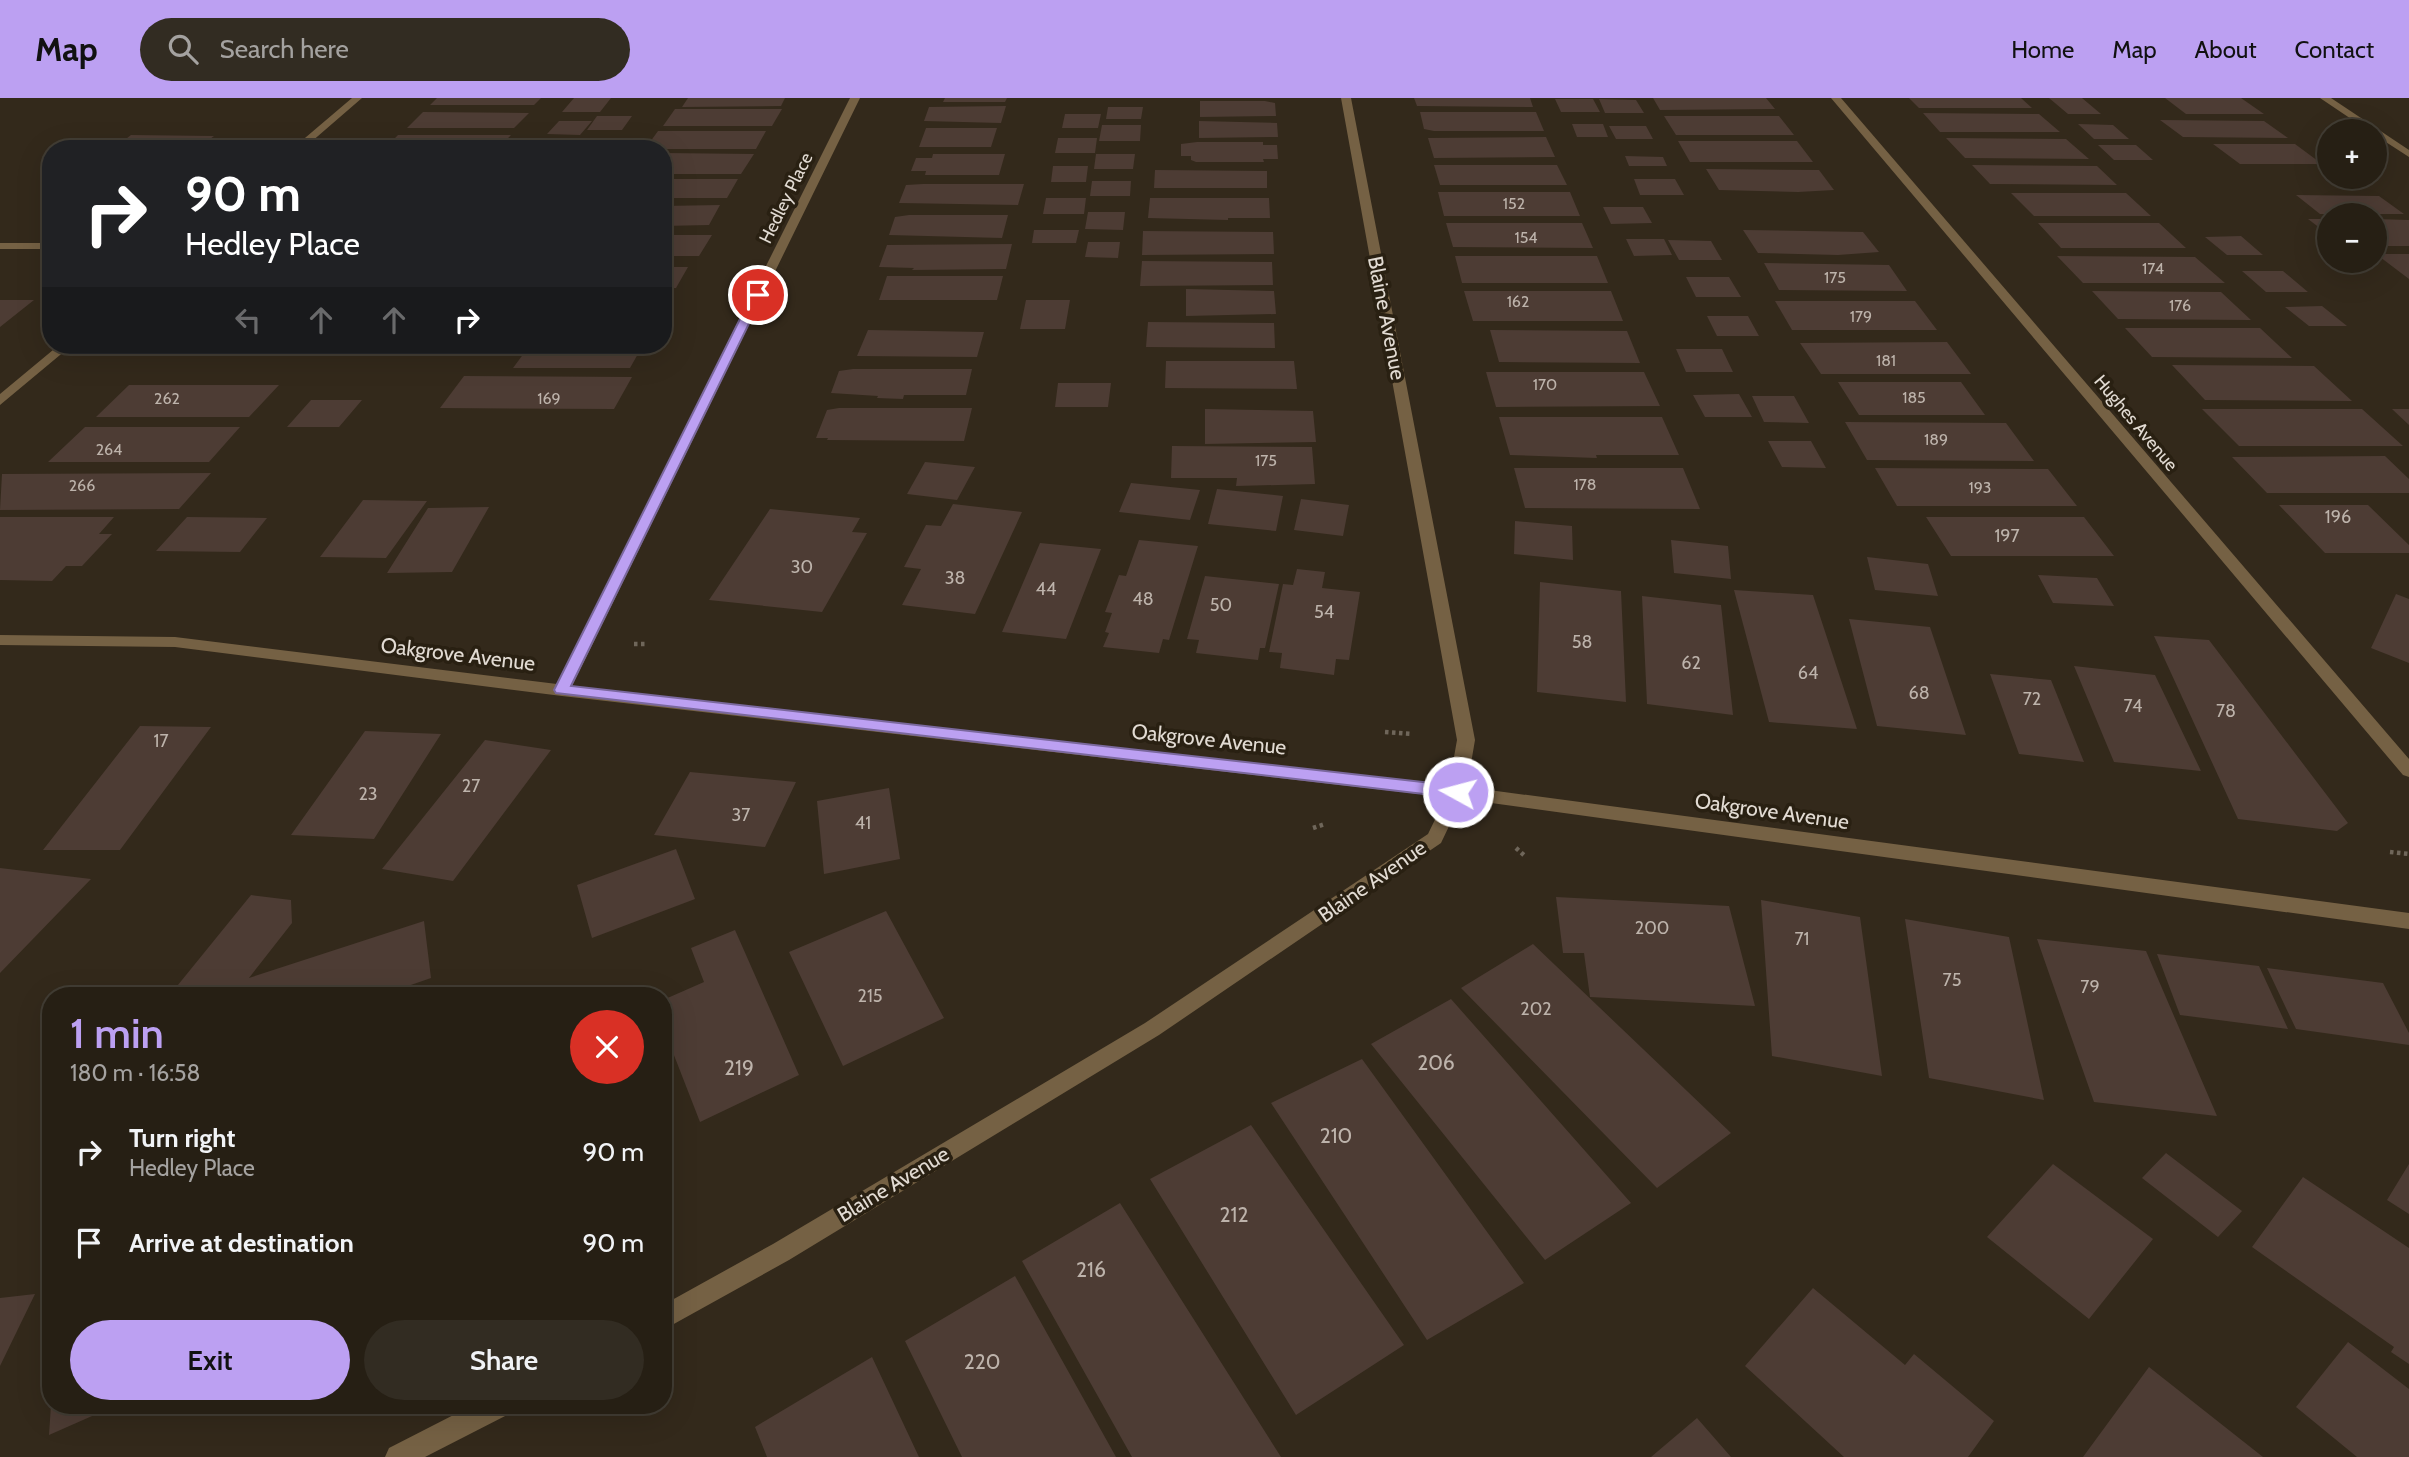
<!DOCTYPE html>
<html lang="en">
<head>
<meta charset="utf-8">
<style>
  :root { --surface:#261f14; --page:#322c22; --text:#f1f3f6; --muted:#a4a2a0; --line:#423d34; --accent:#bca0f2 }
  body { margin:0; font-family:Cabin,sans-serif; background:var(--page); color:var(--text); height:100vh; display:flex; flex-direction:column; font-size:26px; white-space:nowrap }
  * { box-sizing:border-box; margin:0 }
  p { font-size:23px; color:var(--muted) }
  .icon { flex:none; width:38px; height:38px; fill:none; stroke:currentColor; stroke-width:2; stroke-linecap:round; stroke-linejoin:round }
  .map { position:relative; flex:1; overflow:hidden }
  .side { position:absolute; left:42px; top:889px; width:630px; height:427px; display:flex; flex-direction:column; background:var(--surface); border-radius:28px; box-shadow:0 7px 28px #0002,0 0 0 2px var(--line) }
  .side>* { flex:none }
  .top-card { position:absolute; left:42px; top:42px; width:630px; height:214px; border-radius:28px; box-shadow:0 7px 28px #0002,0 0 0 2px var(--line); background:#202124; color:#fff; overflow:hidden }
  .controls { position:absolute; left:2317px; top:21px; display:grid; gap:14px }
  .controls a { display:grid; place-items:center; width:70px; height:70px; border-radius:50%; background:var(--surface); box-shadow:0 7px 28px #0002,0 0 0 2px var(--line); font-size:35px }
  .pin { position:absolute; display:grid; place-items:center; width:60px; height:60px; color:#fff; margin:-30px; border:4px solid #fff; border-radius:50%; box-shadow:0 2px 7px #0007 }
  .me { position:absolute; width:77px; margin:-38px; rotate:277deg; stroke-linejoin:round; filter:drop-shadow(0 0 5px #0008) }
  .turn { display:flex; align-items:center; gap:24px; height:147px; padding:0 28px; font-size:32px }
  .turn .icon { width:91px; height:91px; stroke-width:2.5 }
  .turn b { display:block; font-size:49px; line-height:60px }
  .lanes { display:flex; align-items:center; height:66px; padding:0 28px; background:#0003; justify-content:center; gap:35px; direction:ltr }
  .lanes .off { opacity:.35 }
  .round { display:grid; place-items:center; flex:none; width:74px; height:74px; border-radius:37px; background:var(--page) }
  .headline { display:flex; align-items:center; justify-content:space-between; height:119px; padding:0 28px }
  h1 { font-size:42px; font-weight:600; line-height:52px; color:var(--accent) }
  .primary-button { display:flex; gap:14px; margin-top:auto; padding:14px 28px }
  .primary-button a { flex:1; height:80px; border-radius:42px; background:var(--accent); color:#111; font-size:28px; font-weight:600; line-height:80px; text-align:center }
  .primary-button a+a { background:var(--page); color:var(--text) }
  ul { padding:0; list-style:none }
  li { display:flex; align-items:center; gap:21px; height:91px; padding:0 28px }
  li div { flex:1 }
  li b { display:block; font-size:26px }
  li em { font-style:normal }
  header { display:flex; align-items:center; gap:42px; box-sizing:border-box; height:98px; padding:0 35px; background:var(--accent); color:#111 }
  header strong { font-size:33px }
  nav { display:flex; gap:38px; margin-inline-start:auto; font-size:24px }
  .search { width:490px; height:63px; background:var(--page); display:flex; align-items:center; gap:18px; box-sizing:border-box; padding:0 24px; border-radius:38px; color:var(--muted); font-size:26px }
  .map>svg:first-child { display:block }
  .building { fill:#4d3c34 }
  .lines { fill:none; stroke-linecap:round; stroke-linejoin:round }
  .path { stroke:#6f665a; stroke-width:4.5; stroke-dasharray:3.5 3.5; stroke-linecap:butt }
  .minor { fill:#756144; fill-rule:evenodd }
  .route { fill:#bca0f2; stroke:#7a689d; stroke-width:2 }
  .labels { text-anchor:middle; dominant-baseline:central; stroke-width:7; stroke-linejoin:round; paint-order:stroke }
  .far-number-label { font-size:16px; fill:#bdb3ab }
  .far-street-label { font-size:18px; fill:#e2dbd3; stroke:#292012 }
  .number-label { font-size:18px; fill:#bdb3ab }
  .street-label { font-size:21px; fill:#e2dbd3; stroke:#292012 }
  .near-number-label { font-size:21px; fill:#bdb3ab }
</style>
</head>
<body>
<header>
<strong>Map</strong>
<div class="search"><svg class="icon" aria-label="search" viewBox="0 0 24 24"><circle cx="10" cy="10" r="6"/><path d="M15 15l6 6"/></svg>Search here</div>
<nav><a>Home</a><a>Map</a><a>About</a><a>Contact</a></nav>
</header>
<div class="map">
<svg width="2409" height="1359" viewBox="0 0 2409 1359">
  <rect width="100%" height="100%" fill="#33291b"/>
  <path class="building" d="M437 0H541L534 7H430Z
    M574 0H611L600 14H562Z
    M688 0H785L781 8 682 9Z
    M945 0H1007L1005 4H943Z
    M1414 0H1530L1533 9 1417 8Z
    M1653 0H1766L1775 11 1660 12Z
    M1909 0H2021L2032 10H1919Z
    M2049 0H2082L2101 16H2068Z
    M2165 0H2241L2264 16H2186Z
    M1555 1H1593L1600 14H1561Z
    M1599 1 1636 2 1644 15H1605Z
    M1200 3H1265L1275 5 1276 18 1200 19Z
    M1006 8 1001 25 924 23 929 9Z
    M1108 9H1143L1141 21H1106Z
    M675 11H782L772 28H663Z
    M423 14 529 15 514 30H407Z
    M1420 14H1536L1544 33H1434L1424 31Z
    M1923 15 2039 16 2060 34H1940Z
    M1065 16H1101L1098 30H1062Z
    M597 18H632L622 32H587Z
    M1664 18H1779L1794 37H1676Z
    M2160 22 2264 23 2288 40 2183 39Z
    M559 23H592L580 37 547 36Z
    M1199 23 1277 25 1278 39 1199 40Z
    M1572 26H1603L1608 39H1577Z
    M2078 26 2113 27 2129 41H2094Z
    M1102 27H1141L1140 43H1099Z
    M1609 28H1646L1653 41H1616Z
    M926 30H997L991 49H919Z
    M658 33H766L756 51H645Z
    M131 37 214 38 197 51H113Z
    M398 37H511L498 51H384Z
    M1546 39 1555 59 1434 60 1428 40Z
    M581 40H616L608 51H573Z
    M1058 40H1097L1095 55H1055Z
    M1946 40 2066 41 2089 61 1965 60Z
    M1678 43H1797L1813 64H1690Z
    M1197 44H1263V47H1277L1278 61H1263L1264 64H1196L1191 62V58H1181V46Z
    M2213 46H2295L2322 66H2240Z
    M2098 47H2136L2153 62H2114Z
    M663 55 754 56 741 76H663Z
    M933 56H1005L999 77H925L926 73H911L916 60H932Z
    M1096 56H1135L1133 71H1094Z
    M1625 58 1663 59 1667 68H1629Z
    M1434 67H1557L1567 87H1440Z
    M1972 67 2097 68 2117 87 1990 86Z
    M1053 68H1088L1086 84H1051Z
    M1706 71 1819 72 1834 92 1798 94 1719 92Z
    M1155 72 1267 73V90H1154Z
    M663 81H738L727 100H663Z
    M1634 81H1675L1684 97H1640Z
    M1092 83H1131L1130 98H1090Z
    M923 86H1024L1018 107 899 105 906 87Z
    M1438 94H1570L1580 118H1444Z
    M2011 95H2126L2151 118H2034Z
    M2296 97 2379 98 2404 116H2320Z
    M1046 100H1086L1084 116H1043Z
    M1150 100H1269L1270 120H1228V122L1148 120Z
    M720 107 709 127 663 128V108Z
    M1603 109H1643L1652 125 1611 126Z
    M1088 114H1125L1123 132 1085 131Z
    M909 117H1008L1002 140 889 137 895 119Z
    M2308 121H2329V137Z
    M2375 121 2409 122V148H2375Z
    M1446 125H1582L1593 150 1453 149Z
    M2038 125H2159L2186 150H2061Z
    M1034 132H1079L1076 145H1032Z
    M1743 132 1863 134 1879 154 1838 157 1758 155Z
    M1143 133 1273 134 1274 156 1142 157Z
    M663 137H712L699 158H663Z
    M2241 138 2263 157H2227L2205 139Z
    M1626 141H1664L1672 157 1634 158Z
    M1668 142 1711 143 1722 162H1679Z
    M1088 144H1120L1118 160 1085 159Z
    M1012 146 1006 171 912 172 914 170 879 169 887 147Z
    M2376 156H2409V181Z
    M1455 158H1597L1608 185H1462Z
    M2057 158 2195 159 2225 185H2083Z
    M1142 163 1272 164 1273 187 1140 188Z
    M1764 165 1889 167 1907 193 1779 192Z
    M663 169H688L676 190H663Z
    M2242 173H2283L2308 194H2266Z
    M887 178H1003L997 202H879Z
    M1686 179H1729L1741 199H1696Z
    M1186 191 1274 193 1276 216 1186 218Z
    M1464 193H1611L1623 223H1473Z
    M2092 193 2221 194 2251 222 2118 221Z
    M0 202H34L0 229Z
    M1026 202H1070L1065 231H1020Z
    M1775 203H1915L1937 232H1792Z
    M2322 208 2347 228H2309L2285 209Z
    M1707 218H1748L1759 238H1717Z
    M1148 224 1274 225 1275 250 1146 249Z
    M2125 230H2260L2292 260 2152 259Z
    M868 232 984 234 977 259 857 258Z
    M1490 232 1627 233 1640 265 1499 264Z
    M1947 244 1971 276H1821L1800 245Z
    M530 247H643L630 270H513Z
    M1676 251H1722L1733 274H1686Z
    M1166 263H1294L1297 291 1165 290Z
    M2172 267 2314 268 2352 303 2205 302Z
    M853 271H972L966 297H904L903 301 877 300 878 298 831 295 839 273Z
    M1486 274H1644L1660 308 1496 309Z
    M464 278 632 279 614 311 440 310Z
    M1838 284H1961L1985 317H1859Z
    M1058 285H1111L1108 309H1055Z
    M129 287H279L249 319H96Z
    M1739 296 1752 319H1705L1693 297Z
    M1752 298H1794L1809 325 1764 324Z
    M311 302H362L339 329H287Z
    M839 310H972L964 343 827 342 828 340H816L827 312Z
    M1205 311 1313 313 1316 344 1205 346Z
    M2202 311H2362L2403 348H2239Z
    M2392 311H2409V327Z
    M1499 319H1662L1679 357H1596L1597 360 1510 357Z
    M1845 324 2006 325 2034 363 1867 362Z
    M85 329H240L209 364H48Z
    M1768 343H1811L1826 370 1782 369Z
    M1172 348 1312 349 1315 386 1236 388 1237 380H1171Z
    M2385 358 2409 381V395H2267L2232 359Z
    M925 364 975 369 957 402 907 396Z
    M1514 370H1683L1700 411 1525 410Z
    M1875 370 2048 371 2077 408H1897Z
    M211 375 179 411 0 412 2 376Z
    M1131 385 1200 392 1190 422 1119 414Z
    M1217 391 1283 398 1276 433 1208 426Z
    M1301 401 1349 407 1343 438 1294 432Z
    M363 402 427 403 386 460 320 459Z
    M953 406 1022 414 975 516 902 507 921 471 904 469 926 427 941 428Z
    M2279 407H2368L2409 447V455H2325Z
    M489 409 452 474 387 475 428 410Z
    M770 411 860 420 852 434 867 435 822 514 709 502Z
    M0 419H114L99 436H112L82 468H66L52 483 0 482Z
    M187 419 267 420 240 454 156 453Z
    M1926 419H2084L2114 458H1951Z
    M1515 423 1572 428 1573 462 1514 456Z
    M1139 442 1198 448 1169 542 1163 541 1159 555 1103 549 1109 535 1105 534 1112 515 1105 514 1119 477 1126 478Z
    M1671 442 1728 448 1731 481 1674 475Z
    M1040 445 1101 451 1066 541 1002 534Z
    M1867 459 1928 466 1938 498 1875 492Z
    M1297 471 1325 474 1322 490 1360 494 1349 562 1336 561 1334 577 1280 570 1282 555 1269 554 1283 486 1293 487Z
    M2038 477 2097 480 2114 508 2053 505Z
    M1205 478 1279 486 1265 550H1260L1258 562 1196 555 1199 542 1187 541Z
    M1540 484 1621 493 1626 604 1537 594Z
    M1734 492 1813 497 1857 631 1769 624Z
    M2396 496 2409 501V565L2371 550Z
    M1642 498 1721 507 1733 617 1647 606Z
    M1849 521 1930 529 1966 637 1877 628Z
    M2154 538 2209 542 2348 725 2337 733 2238 721Z
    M2074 568 2155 577 2201 673 2114 664Z
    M1990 576 2051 582 2084 664 2019 656Z
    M140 628 211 629 120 752H43Z
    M365 633 441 636 374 741 291 737Z
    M485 642 551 652 453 783 382 771Z
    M690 674 796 684 765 749 654 737Z
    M889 690 900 761 824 776 817 703Z
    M676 751 695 801 592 840 577 787Z
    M0 770 91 781 0 875Z
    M251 797 291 802 292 825 249 880 424 823 431 880 379 898H169Z
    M1556 799 1729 808 1755 908 1590 899 1584 855H1563Z
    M1761 802 1860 819 1882 978 1772 958Z
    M886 813 944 920 843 968 789 854Z
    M1905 821 2009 839 2044 1002 1929 980Z
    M735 832 799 977 700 1024 663 929V902L704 884 691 850Z
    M2037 841 2146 853 2217 1018 2094 1004Z
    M1533 846 1731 1035 1657 1090 1461 890Z
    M2157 856 2259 868 2288 931 2180 917Z
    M2267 870 2383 885 2409 935V947L2296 931Z
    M1451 901 1631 1105 1545 1162 1371 946Z
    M1362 961 1524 1185 1427 1242 1271 1005Z
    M1251 1027 1404 1247 1296 1317 1150 1081Z
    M2166 1055 2242 1113 2218 1139 2142 1080Z
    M2053 1066 2153 1141 2089 1221 1987 1139Z
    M2409 1066V1116L2387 1102Z
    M2303 1079 2409 1150V1266L2391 1254 2394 1249 2252 1149Z
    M1120 1105 1281 1359H1132L1022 1163Z
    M1015 1178 1116 1359H962L905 1243Z
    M1813 1190 1905 1267 1914 1256 1994 1323 1968 1359H1844L1745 1268Z
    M35 1196 0 1268V1200Z
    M2348 1244 2409 1291V1359H2357L2296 1309Z
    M872 1259 919 1359H767L755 1329Z
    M2149 1269 2263 1359H2083Z
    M51 1307H117L49 1337Z
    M1697 1320 1731 1359H1651Z"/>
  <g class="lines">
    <path class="path" d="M634 546H646
      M1385 634 1412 636
      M1313 730 1325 726
      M1516 750 1526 759
      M2390 754 2409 756"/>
    <path class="minor" d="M352 0H362L303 51H292Z
      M850 0H860L572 588 1449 687 1457 642 1341 0H1351L1475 642 1467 689 2409 815V831L1462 701 1441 745 1159 937 789 1162 663 1232V1207L773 1146 1145 925 1428 736 1446 699 562 598 175 549 0 547V537L175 539 557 586Z
      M1831 0H1841L2409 661V679L2403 677Z
      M2320 0H2331L2409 52V59L2375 37V33H2369Z
      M0 145H51V151H0Z
      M59 247H72L0 307V296Z
      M473 1307H513L509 1316 425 1359H385L389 1350Z"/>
  </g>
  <path class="route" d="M758 193 763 197 571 588 1458 688 1463 690 1466 694 1463 698 1458 700 556 595 554 592 752 197Z"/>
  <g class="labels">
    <g class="far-number-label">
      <text x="1514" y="105">152</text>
      <text x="1526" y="139">154</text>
      <text x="2153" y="170">174</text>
      <text x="1835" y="179">175</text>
      <text x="1518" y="203">162</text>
      <text x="2180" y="207">176</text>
      <text x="1861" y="218">179</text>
      <text x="1886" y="262">181</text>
      <text x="1545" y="286">170</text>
      <text x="1914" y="299">185</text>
      <text x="167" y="300">262</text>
      <text x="549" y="300">169</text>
      <text x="1936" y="341">189</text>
      <text x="109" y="351">264</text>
      <text x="1266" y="362">175</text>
      <text x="1585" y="386">178</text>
      <text x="82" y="387">266</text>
      <text x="1980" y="389">193</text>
    </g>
    <g class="far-street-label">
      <text transform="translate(786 100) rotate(-64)">Hedley Place</text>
      <text transform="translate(2136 325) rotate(50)">Hughes Avenue</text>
    </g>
    <g class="number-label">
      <text x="2338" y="419">196</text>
      <text x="2007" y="438">197</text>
      <text x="802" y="469">30</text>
      <text x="955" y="480">38</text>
      <text x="1046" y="491">44</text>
      <text x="1143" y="501">48</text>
      <text x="1221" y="507">50</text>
      <text x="1324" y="514">54</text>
      <text x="1582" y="544">58</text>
      <text x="1691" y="565">62</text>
      <text x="1808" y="575">64</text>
      <text x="1919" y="595">68</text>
      <text x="2032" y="601">72</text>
      <text x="2133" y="608">74</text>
      <text x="2226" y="613">78</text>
      <text x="161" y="643">17</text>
      <text x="471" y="688">27</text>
      <text x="368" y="696">23</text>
      <text x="741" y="717">37</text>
      <text x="863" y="725">41</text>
      <text x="1652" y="830">200</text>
      <text x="1802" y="841">71</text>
      <text x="1952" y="882">75</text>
      <text x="2090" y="889">79</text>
      <text x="870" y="898">215</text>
      <text x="1536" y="911">202</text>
    </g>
    <g class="street-label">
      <text transform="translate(1387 220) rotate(79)">Blaine Avenue</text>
      <text transform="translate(458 556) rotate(7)">Oakgrove Avenue</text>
      <text transform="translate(1209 641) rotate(6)">Oakgrove Avenue</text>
      <text transform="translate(1772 713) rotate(8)">Oakgrove Avenue</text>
      <text transform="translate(1372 783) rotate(-35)">Blaine Avenue</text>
      <text transform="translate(893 1086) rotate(-31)">Blaine Avenue</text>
    </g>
    <g class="near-number-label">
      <text x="1436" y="964">206</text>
      <text x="739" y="969">219</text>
      <text x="1336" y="1037">210</text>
      <text x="1234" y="1116">212</text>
      <text x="1091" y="1171">216</text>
      <text x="982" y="1263">220</text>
    </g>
  </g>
</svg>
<div class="controls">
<a>+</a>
<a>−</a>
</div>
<div class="pin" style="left:758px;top:197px;background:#d93025"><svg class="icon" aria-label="arrive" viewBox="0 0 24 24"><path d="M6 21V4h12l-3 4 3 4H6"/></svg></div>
<svg class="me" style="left:1458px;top:694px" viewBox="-20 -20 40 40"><circle r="17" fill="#bca0f2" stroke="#fff" stroke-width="3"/><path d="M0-11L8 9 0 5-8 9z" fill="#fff"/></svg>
<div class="top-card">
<div class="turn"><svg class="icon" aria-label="right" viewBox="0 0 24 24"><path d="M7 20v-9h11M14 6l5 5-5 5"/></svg><div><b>90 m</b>Hedley Place</div></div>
<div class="lanes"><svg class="icon off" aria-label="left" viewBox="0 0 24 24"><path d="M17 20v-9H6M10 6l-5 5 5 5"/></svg><svg class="icon off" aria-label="ahead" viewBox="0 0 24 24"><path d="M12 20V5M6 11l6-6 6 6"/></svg><svg class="icon off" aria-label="ahead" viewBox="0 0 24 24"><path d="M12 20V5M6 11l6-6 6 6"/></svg><svg class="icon" aria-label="right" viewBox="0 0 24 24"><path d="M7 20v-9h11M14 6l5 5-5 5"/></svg></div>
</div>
<section class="side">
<div class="headline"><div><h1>1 min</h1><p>180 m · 16:58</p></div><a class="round" style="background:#d93025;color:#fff"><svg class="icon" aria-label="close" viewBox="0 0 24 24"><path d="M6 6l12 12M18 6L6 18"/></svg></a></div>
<ul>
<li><svg class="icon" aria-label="right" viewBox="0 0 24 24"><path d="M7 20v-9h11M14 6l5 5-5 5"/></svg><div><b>Turn right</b><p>Hedley Place</p></div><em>90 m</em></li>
<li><svg class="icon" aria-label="arrive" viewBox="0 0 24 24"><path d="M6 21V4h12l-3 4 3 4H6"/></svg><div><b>Arrive at destination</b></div><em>90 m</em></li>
</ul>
<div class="primary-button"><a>Exit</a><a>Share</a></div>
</section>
</div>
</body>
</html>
